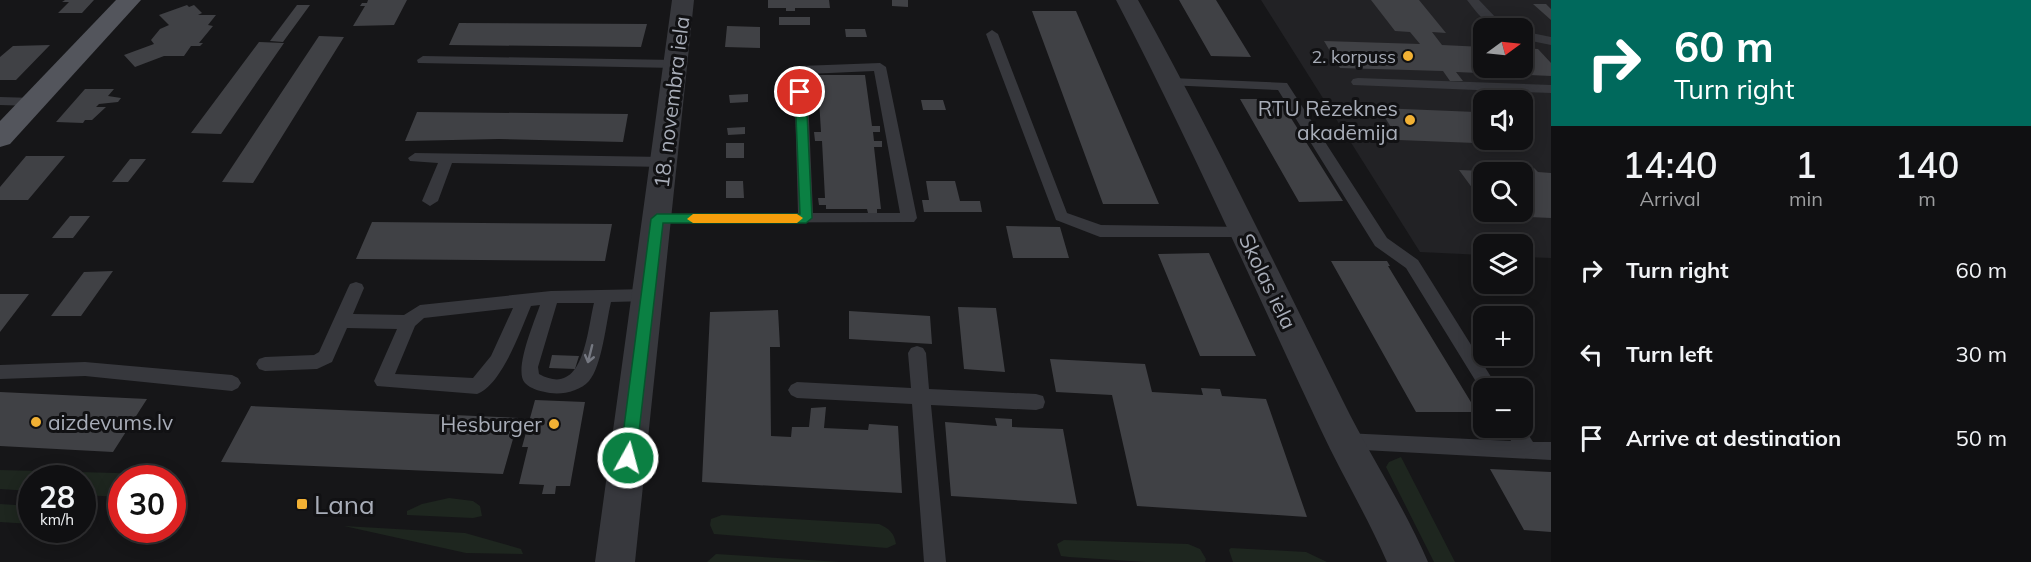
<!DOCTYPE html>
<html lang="en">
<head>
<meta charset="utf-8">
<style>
  :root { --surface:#101012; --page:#1e1e20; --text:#f1f3f6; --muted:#9c9d9f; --line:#303032 }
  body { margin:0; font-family:Mulish,sans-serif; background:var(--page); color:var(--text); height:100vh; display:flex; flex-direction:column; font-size:22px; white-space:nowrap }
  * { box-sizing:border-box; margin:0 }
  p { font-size:20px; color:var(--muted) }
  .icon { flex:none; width:33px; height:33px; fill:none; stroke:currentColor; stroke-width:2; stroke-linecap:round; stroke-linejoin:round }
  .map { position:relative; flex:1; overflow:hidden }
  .panel { display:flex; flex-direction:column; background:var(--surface); width:480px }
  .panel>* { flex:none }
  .hud { background:#00695c; color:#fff; overflow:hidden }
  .needle { width:39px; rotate:75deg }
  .fabs { position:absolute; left:1473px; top:18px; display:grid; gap:12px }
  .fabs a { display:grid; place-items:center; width:60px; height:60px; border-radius:12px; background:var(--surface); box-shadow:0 3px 15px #0003,0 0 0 2px var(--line); font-size:30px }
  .speed { position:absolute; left:18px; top:465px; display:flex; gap:12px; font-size:30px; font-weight:700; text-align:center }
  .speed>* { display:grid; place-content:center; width:78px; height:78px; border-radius:50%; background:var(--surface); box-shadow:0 3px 15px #0003,0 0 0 2px var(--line); line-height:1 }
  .speed small { font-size:15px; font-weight:400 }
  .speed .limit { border:9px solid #d22; background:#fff; color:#111 }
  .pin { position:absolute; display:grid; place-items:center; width:51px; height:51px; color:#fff; margin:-26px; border:3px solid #fff; border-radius:50%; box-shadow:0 2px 6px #0007 }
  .me { position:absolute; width:66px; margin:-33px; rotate:7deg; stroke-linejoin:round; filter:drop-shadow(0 0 4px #0008) }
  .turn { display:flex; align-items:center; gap:21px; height:126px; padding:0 24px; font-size:27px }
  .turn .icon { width:78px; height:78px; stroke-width:2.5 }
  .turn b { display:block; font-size:42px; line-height:51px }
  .eta { display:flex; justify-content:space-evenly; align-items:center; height:102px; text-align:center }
  .eta b { font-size:36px; font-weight:600; line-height:42px }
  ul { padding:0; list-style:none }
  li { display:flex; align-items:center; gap:18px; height:84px; padding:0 24px }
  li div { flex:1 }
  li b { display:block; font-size:22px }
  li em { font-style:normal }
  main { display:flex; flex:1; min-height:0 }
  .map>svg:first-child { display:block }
  .built { fill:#222225; fill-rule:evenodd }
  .green { fill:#1e261f }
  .building { fill:#404145 }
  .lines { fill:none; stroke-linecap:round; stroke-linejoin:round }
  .lane { fill:#37383d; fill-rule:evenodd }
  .street { fill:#37383d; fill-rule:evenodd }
  .primary { fill:#53555c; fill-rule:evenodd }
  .oneway { stroke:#757881 }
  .route { fill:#0b8043; stroke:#07532c; stroke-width:1.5 }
  .slow { fill:#f59e0b }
  .poi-dot { fill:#f2b134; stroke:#111113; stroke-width:2 }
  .labels { text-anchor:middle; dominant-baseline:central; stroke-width:6; stroke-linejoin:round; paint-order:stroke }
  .far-poi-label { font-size:18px; fill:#a8adb8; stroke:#111113; text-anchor:end }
  .street-label { font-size:21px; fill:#a8adb8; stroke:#111113 }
  .poi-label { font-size:21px; fill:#a8adb8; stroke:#111113; text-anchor:end }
  .near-poi-label { font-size:26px; fill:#a8adb8; stroke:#111113; text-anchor:start }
</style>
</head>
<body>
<main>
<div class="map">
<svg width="1551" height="562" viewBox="0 0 1551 562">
  <rect width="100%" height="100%" fill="#161618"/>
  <path class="built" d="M1261 0H1551V258L1523 257 1522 244H1484L1483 255 1420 252ZM1484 28H1522V68H1484ZM1484 100H1522V140H1484ZM1484 172H1522V212H1484Z"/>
  <path class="green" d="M1401 457 1455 562H1434L1386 467 1389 462Z
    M0 470 155 474 156 478H122L121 497 83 495 82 478H32L31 491 0 489Z
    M449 498 473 501 480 506 482 516 473 518 407 515V511L422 504Z
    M0 504 31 506V524L0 522Z
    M722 515 879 524C889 529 894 532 896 544L887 548 714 534 710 525 711 519Z
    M344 526 465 533 521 549 523 554 466 553Z
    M1064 540 1188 544 1200 549 1206 559 1205 562H1145L1069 557 1061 556 1057 544Z
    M1231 548 1306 552 1327 562H1233L1229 550Z
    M716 554 840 562H707Z"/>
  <path class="building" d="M65 0H94L82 13H58L69 2H62Z
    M368 0H407L394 25 353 26 365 6H360L362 3H367Z
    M768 0H829L830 8H795V11H786V8H768Z
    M892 0H908V7L892 6Z
    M1179 0H1216L1251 57 1211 56Z
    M1371 0H1419L1446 33 1432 32 1442 45 1484 47V68H1522V48L1538 49 1551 63V76L1456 72 1463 81H1450L1443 71 1340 68 1324 41 1420 44 1410 32 1395 31Z
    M1533 4H1546L1551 9V20Z
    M187 5 189 7 194 5 202 13 198 15H216L208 25 213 26 199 43H203L200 46H191L184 56H164L135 67 124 55 154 44 151 40 160 29 169 25 159 15Z
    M297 5H310L283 42 270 41Z
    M1032 11H1076L1159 204H1103Z
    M779 17H810V25H779Z
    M459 23 647 24 641 47 449 45Z
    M727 26 760 27V48L725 47Z
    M845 29H865L867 37H846Z
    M319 36 344 37 253 183 222 182Z
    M259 42 284 43 221 134 191 133Z
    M50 45 16 80H0V57L13 46Z
    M818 75H865L872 126H880V132H873L874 141H882V147H874L881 209H877V213H868L867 209H826V205H819L818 198H825L822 141H815L814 132H821L818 83H812V78H818Z
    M85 89H114L108 96 121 98 118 102 99 104 96 107H106L92 120H85L83 123 56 122Z
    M748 94V102L730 103 729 95Z
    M1240 99H1279L1343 201 1299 202Z
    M921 100H943L946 110H923Z
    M1379 108 1476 112 1484 121V140H1498L1501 144 1399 140Z
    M417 112 628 114 623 142 499 139 405 141Z
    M745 127V134L728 135 727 128Z
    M726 143H744V158H726Z
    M26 156H65L28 200H0V187Z
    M130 159H146L128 182H112Z
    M1521 167 1534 168 1538 172 1551 173V218L1491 215 1488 212H1522V172H1524Z
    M1459 170 1484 171V204Z
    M726 181H743L744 198H726Z
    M926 181H955L960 201H980L982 212H924L922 200H929Z
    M70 216H90L73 238H52Z
    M372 222 612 224 605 261 356 259Z
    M1006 226 1060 227 1069 258H1013Z
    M1209 253 1256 356H1200L1158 254Z
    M1331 261H1387L1390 266H1388L1477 412H1416Z
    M113 271 81 316H51L84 272Z
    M0 294H29L0 332Z
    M958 307 996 308 1005 372 964 369Z
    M778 310 780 347H770L771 436 791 437 792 427H809L811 408 826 407 824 428 868 430 869 424 898 426 902 493 702 482 710 312Z
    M849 311 930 316 932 344 849 339Z
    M552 355 579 356 575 369 549 368Z
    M1050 359 1145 364 1152 392 1203 395 1201 388 1220 389 1222 396 1266 399 1307 517 1137 506 1112 395 1056 392Z
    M0 392 147 399 113 452 0 446Z
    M535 400 585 402 570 486H556L555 494H542L544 485 519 484 528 447H522Z
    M251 406 519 418 503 474 221 462Z
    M995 418 1012 419V427L1063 429 1077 504 951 496 945 422 997 426Z
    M1490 469 1551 472V532L1524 530Z"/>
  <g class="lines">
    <path class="lane" d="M1467 0H1479L1498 20 1513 28C1489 30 1481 18 1467 0Z
      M992 30 998 34 1067 213 1101 225 1245 227 1251 229 1253 233 1251 237H1100L1056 220 986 34Z
      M1522 31 1551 37V45L1522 39Z
      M423 56 676 60 682 64 676 68 418 63 417 60Z
      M880 63 886 67 917 218 914 222 652 223 649 219 652 215 657 214 798 213 794 70 800 66ZM874 71 900 213H813L807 74Z
      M1171 78 1287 83 1387 238 1418 260 1498 388H1484L1483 393 1406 268 1375 246 1278 90 1166 85 1164 82 1166 79Z
      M1358 78 1551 85V93L1353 85 1351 82 1353 79Z
      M0 97 34 98 41 102 34 106 0 105Z
      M415 153 664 157 671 162 664 167 452 163 438 201 430 206 422 201 438 163 410 161 408 158Z
      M356 282 362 284 364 288 353 314 404 315 420 305 551 291 649 289 655 290 657 295 655 300 649 301 611 302C606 323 602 366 589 381 580 391 563 395 550 393 543 392 530 389 525 383 513 371 535 320 540 305L531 306C521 329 502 385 477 394L377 386 374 381 397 329 347 328 332 362 317 369 265 371 259 369 256 364 259 359 265 357 314 355 319 352 348 288 350 284ZM557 303H594C587 331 584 399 539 374L538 367ZM513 308 491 356 473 378 395 374 415 326 424 318Z
      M917 346 923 348 926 353 929 389 1036 394 1043 396 1045 402 1043 408 1036 410 931 405 946 562H924L912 404 797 398 791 395 788 390 791 385 797 382 911 388 908 353 911 348Z
      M85 362 232 375 238 378 241 383 238 388 232 391 85 376 0 379V365Z
      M1522 425 1533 442H1551V460L1345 449 1338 447 1335 441 1338 435 1345 433 1511 441 1505 428H1522Z"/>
    <path class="street" d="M672 0H694L635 562H595Z
      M1116 0H1138C1211 131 1276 267 1343 401 1370 456 1404 506 1428 562H1387C1367 516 1341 473 1320 428 1253 285 1189 140 1116 0Z"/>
    <path class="primary" d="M116 0H141L10 144 0 147V121Z"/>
  </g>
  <defs><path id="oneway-shaft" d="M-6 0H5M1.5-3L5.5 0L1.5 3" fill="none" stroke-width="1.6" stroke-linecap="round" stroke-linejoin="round" transform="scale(1.5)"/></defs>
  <use class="oneway" href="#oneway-shaft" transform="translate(590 354) rotate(104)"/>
  <path class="route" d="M800 88 806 92 812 218 806 223H663L636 458 634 463 628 465 622 463 620 458 651 219 657 214H800L795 92Z"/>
  <path class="slow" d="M693 214H797L803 218 797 223H693L687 219Z"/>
  <g class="poi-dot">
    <circle cx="1408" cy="56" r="6"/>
    <circle cx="1410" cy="120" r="6"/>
    <circle cx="36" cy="422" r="6"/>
    <circle cx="554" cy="424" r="6"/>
    <rect x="296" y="498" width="12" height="12" rx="3"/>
  </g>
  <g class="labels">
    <g class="far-poi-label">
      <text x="1396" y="56">2. korpuss</text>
    </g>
    <g class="street-label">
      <text transform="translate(671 102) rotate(-83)">18. novembra iela</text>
      <text transform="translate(1268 281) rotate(64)">Skolas iela</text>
    </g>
    <g class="poi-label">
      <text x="1398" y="108">RTU Rēzeknes<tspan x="1398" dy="24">akadēmija</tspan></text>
      <text x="48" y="422" text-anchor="start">aizdevums.lv</text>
      <text x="542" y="424">Hesburger</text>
    </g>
    <g class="near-poi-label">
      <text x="314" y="504">Lana</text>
    </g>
  </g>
</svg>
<div class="fabs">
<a><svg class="needle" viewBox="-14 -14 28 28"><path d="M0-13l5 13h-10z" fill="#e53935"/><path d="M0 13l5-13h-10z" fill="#9c9d9f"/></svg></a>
<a><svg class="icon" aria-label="sound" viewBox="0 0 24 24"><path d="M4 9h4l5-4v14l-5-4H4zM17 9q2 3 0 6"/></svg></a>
<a><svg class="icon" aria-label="search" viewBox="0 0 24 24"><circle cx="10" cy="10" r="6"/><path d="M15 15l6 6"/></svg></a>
<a><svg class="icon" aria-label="layers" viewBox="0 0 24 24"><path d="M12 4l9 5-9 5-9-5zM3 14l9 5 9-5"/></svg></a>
<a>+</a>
<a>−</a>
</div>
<div class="speed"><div>28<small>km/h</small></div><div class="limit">30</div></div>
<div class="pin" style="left:800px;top:92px;background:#d93025"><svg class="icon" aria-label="arrive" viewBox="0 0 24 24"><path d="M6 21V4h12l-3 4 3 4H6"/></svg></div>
<svg class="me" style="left:628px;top:458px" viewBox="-20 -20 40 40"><circle r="17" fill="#0b8043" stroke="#fff" stroke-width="3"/><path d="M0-11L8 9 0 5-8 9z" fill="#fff"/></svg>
</div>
<section class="panel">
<div class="hud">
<div class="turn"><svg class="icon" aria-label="right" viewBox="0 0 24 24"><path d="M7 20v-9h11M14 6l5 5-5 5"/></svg><div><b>60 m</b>Turn right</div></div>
</div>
<div class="eta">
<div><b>14:40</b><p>Arrival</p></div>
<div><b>1</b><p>min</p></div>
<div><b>140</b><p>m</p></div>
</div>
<ul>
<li><svg class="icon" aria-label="right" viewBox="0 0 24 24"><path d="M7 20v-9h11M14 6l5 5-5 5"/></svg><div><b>Turn right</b></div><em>60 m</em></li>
<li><svg class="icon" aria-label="left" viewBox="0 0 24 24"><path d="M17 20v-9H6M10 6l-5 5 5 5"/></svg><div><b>Turn left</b></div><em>30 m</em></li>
<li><svg class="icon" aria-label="arrive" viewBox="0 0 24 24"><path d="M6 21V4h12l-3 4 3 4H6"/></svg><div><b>Arrive at destination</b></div><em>50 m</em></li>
</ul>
</section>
</main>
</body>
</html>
